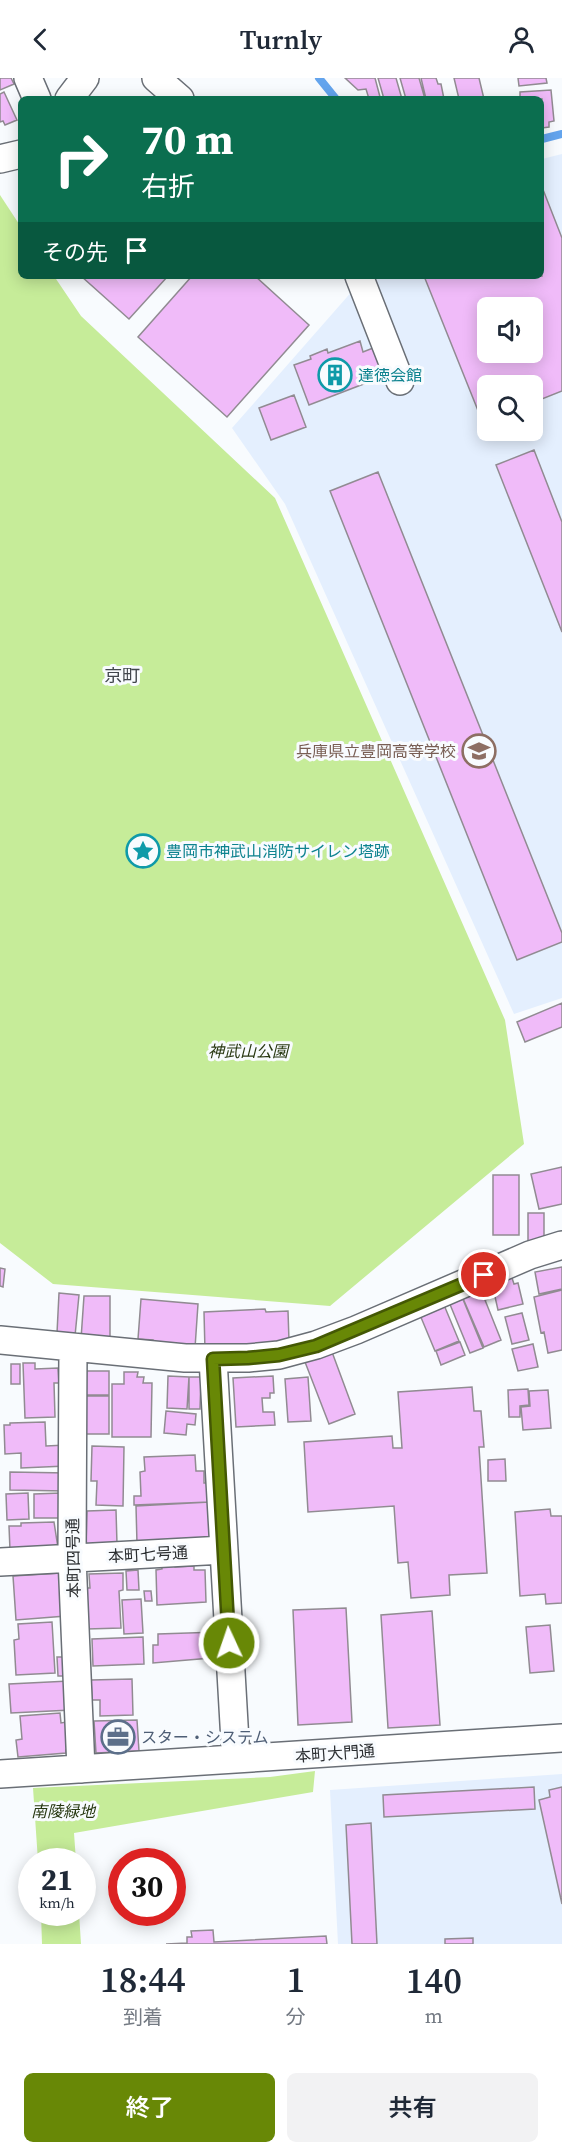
<!DOCTYPE html>
<html lang="ja">
<head>
<meta charset="utf-8">
<style>
  :root { --surface:#fff; --page:#f2f2f3; --text:#1f2937; --muted:#747a83; --accent:#688806 }
  body { margin:0; font-family:"Source Serif 4","Noto Sans JP",serif; background:var(--page); color:var(--text); height:100vh; display:flex; flex-direction:column; font-size:22px; white-space:nowrap }
  * { box-sizing:border-box; margin:0 }
  p { font-size:20px; color:var(--muted) }
  .icon { flex:none; width:33px; height:33px; fill:none; stroke:currentColor; stroke-width:2; stroke-linecap:round; stroke-linejoin:round }
  .map { position:relative; height:1866px; overflow:hidden }
  .side { display:flex; flex-direction:column; background:var(--surface); flex:1 }
  .side>* { flex:none }
  .guide { position:absolute; left:18px; top:18px; width:526px; height:183px; border-radius:9px; box-shadow:0 3px 15px #0003; background:#0b6e4f; color:#fff; overflow:hidden }
  .buttons { position:absolute; left:477px; top:219px; display:grid; gap:12px }
  .buttons a { display:grid; place-items:center; width:66px; height:66px; border-radius:9px; background:var(--surface); box-shadow:0 3px 15px #0003; font-size:30px }
  .speed { position:absolute; left:18px; top:1770px; display:flex; gap:12px; font-size:30px; font-weight:700; text-align:center }
  .speed>* { display:grid; place-content:center; width:78px; height:78px; border-radius:50%; background:var(--surface); box-shadow:0 3px 15px #0003; line-height:1 }
  .speed small { font-size:15px; font-weight:400 }
  .speed .limit { border:9px solid #d22; background:#fff; color:#111 }
  .pin { position:absolute; display:grid; place-items:center; width:51px; height:51px; color:#fff; margin:-26px; border:3px solid #fff; border-radius:50%; box-shadow:0 2px 6px #0007 }
  .me { position:absolute; width:66px; margin:-33px; rotate:357deg; stroke-linejoin:round; filter:drop-shadow(0 0 4px #0008) }
  .turn { display:flex; align-items:center; gap:21px; height:126px; padding:0 24px; font-size:27px }
  .turn .icon { width:78px; height:78px; stroke-width:2.5 }
  .turn b { display:block; font-size:42px; line-height:51px }
  .then { display:flex; align-items:center; height:57px; padding:0 24px; background:#0003; gap:12px; font-size:22px }
  .eta { display:flex; justify-content:space-evenly; align-items:center; height:102px; text-align:center }
  .eta b { font-size:36px; font-weight:600; line-height:42px }
  .cta { display:flex; gap:12px; margin-top:auto; padding:12px 24px }
  .cta a { flex:1; height:69px; border-radius:9px; background:var(--accent); color:#fff; font-size:24px; font-weight:600; line-height:69px; text-align:center }
  .cta a+a { background:var(--page); color:var(--text) }
  header { display:flex; justify-content:space-between; align-items:center; height:78px; padding:0 24px; background:var(--surface); font-size:27px; font-weight:600 }
  .map>svg:first-child { display:block }
  .built { fill:#e4effe; fill-rule:evenodd }
  .green { fill:#c6ec99 }
  .lines { fill:none; stroke-linecap:round; stroke-linejoin:round }
  .stream { stroke:#63a4ed; stroke-width:8 }
  .building { fill:#f0bbf9; stroke:#918b92; stroke-width:1.5; fill-rule:evenodd }
  .minor-casing { stroke:#6a6f76; stroke-width:30 }
  .minor { stroke:#fff; stroke-width:27 }
  .route-casing { stroke:#445804; stroke-width:15 }
  .route { stroke:#688806; stroke-width:10 }
  .labels { text-anchor:middle; dominant-baseline:central; stroke-width:6; stroke-linejoin:round; paint-order:stroke }
  .culture-label { font-size:16px; fill:#0d838f; stroke:#f8fbfe; text-anchor:start }
  .education-label { font-size:16px; fill:#785e54; stroke:#f8fbfe; text-anchor:end }
  .park-label { font-size:16px; font-style:italic; fill:#283812; stroke:#f8fbfe }
  .street-label { font-size:16px; fill:#2b2e31; stroke:#f8fbfe }
  .service-label { font-size:16px; fill:#4e5e75; stroke:#f8fbfe; text-anchor:start }
  .neighbourhood-label { font-size:18px; fill:#41464d; stroke:#f8fbfe }
</style>
</head>
<body>
<header><svg class="icon" aria-label="back" viewBox="0 0 24 24"><path d="M15 5l-7 7 7 7"/></svg>Turnly<svg class="icon" aria-label="person" viewBox="0 0 24 24"><circle cx="12" cy="8" r="4"/><path d="M4 21q1-7 8-7t8 7"/></svg></header>
<div class="map">
<svg width="562" height="1866" viewBox="0 0 562 1866">
  <rect width="100%" height="100%" fill="#f8fbfe"/>
  <path class="built" d="M562 76V920L514 936 285 426 232 350 354 211 349 198H542V81ZM488 230H532V274H488ZM488 308H532V352H488Z
    M562 1696V1866H338L330 1712Z"/>
  <path class="green" d="M0 117 21 149V198H54L81 238 275 420 505 942 524 1066 330 1228 53 1206 0 1165Z
    M315 1693 313 1714 74 1755 76 1783H38L33 1710 270 1699Z
    M41 1835H79L81 1866H42Z"/>
  <g class="lines">
    <path class="stream" d="M319 0 336 21
      M542 61 562 56"/>
  </g>
  <path class="building" d="M0 0H11L14 6 0 12Z
    M345 0H375L380 19 369 21 366 11 358 12Z
    M378 0H396L402 21H384Z
    M400 0H419L425 21H406Z
    M421 0H436L438 6H441L444 21H426Z
    M454 0H479L484 21H459Z
    M518 0H546L547 5 519 8Z
    M551 12 554 43 549 44V49L542 50V21H520V14Z
    M4 14 17 42 5 47 3 43 0 44V16Z
    M542 109 562 160V313L532 325V308H488V343L483 345 424 198H542ZM488 230H532V274H488Z
    M81 198H168L129 241Z
    M192 198H255L309 247 227 339 138 259Z
    M360 263 363 274 373 270 380 288 370 292 374 302 309 327 294 287 311 281 310 278 327 271 328 275Z
    M294 317 306 349 271 362 259 330Z
    M534 372 562 444V554L496 387Z
    M378 394 562 855V864L517 882 330 413Z
    M562 925V949L525 964 517 944Z
    M562 1089V1126L539 1131 531 1096Z
    M493 1097H519V1157H493Z
    M528 1135H544V1164H528Z
    M562 1189V1211L539 1216 535 1194Z
    M0 1190 5 1191 3 1209 0 1208Z
    M512 1200 514 1206 518 1205 523 1226 498 1232 493 1210 495 1209 494 1204Z
    M483 1209 488 1221 485 1222 501 1262 484 1269 462 1218Z
    M562 1212V1272L548 1275 544 1254 541 1255 534 1219Z
    M59 1215 79 1217 75 1258 57 1255Z
    M84 1218H110V1265L81 1261Z
    M462 1219 483 1270 470 1275 449 1224Z
    M141 1221 198 1226 195 1270 153 1267V1262L138 1261Z
    M444 1227 459 1263 435 1273 420 1237Z
    M265 1231 266 1234 288 1233 289 1263 273 1264V1267L205 1273 204 1234Z
    M522 1235 529 1262 512 1266 505 1239Z
    M460 1264 465 1277 441 1287 436 1273Z
    M533 1266 538 1289 518 1293 512 1271Z
    M332 1274 355 1336 329 1346 305 1284Z
    M23 1285H35V1291L58 1290 59 1305H54L55 1339 25 1340Z
    M11 1286H20V1306H11Z
    M85 1293H109V1317H85Z
    M124 1294H138L137 1299H144L143 1305H152L151 1359H112V1306H124Z
    M168 1298 189 1299 187 1331 167 1330Z
    M273 1298 274 1315H270V1320H262L263 1334H274L275 1347 236 1349 233 1300Z
    M189 1299H201L200 1331H189Z
    M308 1299 311 1343 288 1344 285 1301Z
    M472 1309 474 1333H481L484 1369H479L487 1495 449 1497 450 1517 411 1520 408 1484 398 1485 394 1428 308 1434 304 1364 392 1358 393 1370H402L398 1314Z
    M528 1311 529 1327 520 1328V1339H509L508 1312Z
    M548 1312 551 1350 523 1352 521 1329 530 1328 529 1313Z
    M84 1318H109V1356H83Z
    M166 1333 196 1336 195 1347 187 1346 186 1357 164 1355Z
    M45 1344 46 1368 66 1367V1388L21 1390V1375L5 1376 4 1347H10V1345Z
    M92 1368 124 1369 123 1428 96 1427 97 1403H91Z
    M195 1377 196 1393H204V1405H209L210 1424 134 1427V1418H141L140 1394 145 1393 144 1379Z
    M505 1381 506 1403H488V1382Z
    M10 1394 67 1395 66 1413 10 1412Z
    M28 1415 29 1441 7 1442 6 1416Z
    M61 1415V1440H34V1416Z
    M210 1424 212 1462 137 1466 136 1428Z
    M550 1431 551 1438H562V1525L546 1526 545 1516 520 1518 515 1434Z
    M116 1432 117 1466 86 1468 87 1433Z
    M54 1444 58 1470 10 1472 9 1448H21V1445Z
    M174 1484 175 1489 194 1488V1492H205L206 1524 157 1527 156 1492 162 1491 161 1485Z
    M138 1492 139 1512H127L126 1493Z
    M61 1495 66 1538 16 1542 13 1498Z
    M123 1495V1512L119 1513 121 1550 87 1551 86 1510H90L89 1496Z
    M144 1513H151L152 1523H145Z
    M141 1521 143 1555 124 1556 122 1522Z
    M346 1530 352 1644 298 1647 293 1532Z
    M432 1533 440 1647 388 1650 381 1537Z
    M52 1544 55 1595 16 1597 14 1562 19 1561 18 1546Z
    M550 1547 554 1593 530 1595 526 1549Z
    M218 1554V1568H210L211 1580 153 1585V1567H158V1556Z
    M143 1559 144 1586 93 1588 92 1561Z
    M57 1579H71L72 1598H58Z
    M132 1601 133 1637 100 1638V1622H92L91 1602Z
    M69 1603 71 1632 11 1635 9 1606Z
    M60 1635 61 1645 73 1643 75 1671 66 1672V1675L18 1679 16 1662 22 1661 20 1638Z
    M137 1642 139 1673 96 1675 94 1643Z
    M534 1709 535 1731 384 1739 383 1717Z
    M562 1709V1826L539 1722 550 1719 549 1712Z
    M371 1745 377 1866H352L346 1747Z
    M213 1852 214 1864 326 1858 327 1866H166L187 1865V1859H192L191 1853Z
    M473 1860V1866H445V1861Z"/>
  <g class="lines">
    <defs>
      <path id="minor" d="M28 0 37 21
        M156 0 180 21
        M69 21 85 0
        M0 81 21 76
        M359 198 400 303
        M0 1262 185 1280H248L279 1277 316 1267 356 1252 530 1177 562 1167
        M73 1269 72 1480 81 1691
        M213 1281 236 1681
        M0 1484 224 1472
        M0 1696 562 1660"/>
    </defs>
    <use href="#minor" class="minor-casing"/>
    <use href="#minor" class="minor"/>
  </g>
  <g class="lines">
    <defs>
      <path id="route" d="M229 1565 213 1281 248 1280 279 1277 316 1268 484 1197"/>
    </defs>
    <use href="#route" class="route-casing"/>
    <use href="#route" class="route"/>
  </g>
  <defs>
    <symbol id="building-ring" viewBox="-11 -11 22 22"><circle r="9.5" fill="#f8fbfe" stroke="#0f9aa8" stroke-width="1.5"/><path d="M-4-6H4V6H1V3H-1V6H-4ZM-2.5-4.3h1.7v1.8h-1.7ZM.8-4.3h1.7v1.8H.8ZM-2.5-1h1.7V.8h-1.7ZM.8-1h1.7V.8H.8Z" fill="#0f9aa8"/></symbol>
    <symbol id="school-ring" viewBox="-11 -11 22 22"><circle r="9.5" fill="#f8fbfe" stroke="#8d6e63" stroke-width="1.5"/><path d="M0-5L7-2L0 1L-7-2ZM-4 1L0 2.5L4 1V4Q0 6-4 4Z" fill="#8d6e63"/></symbol>
    <symbol id="sight-ring" viewBox="-11 -11 22 22"><circle r="9.5" fill="#f8fbfe" stroke="#0f9aa8" stroke-width="1.5"/><path d="M0-6L1.8-2.2L6-1.7L2.9 1.2L3.7 5.4L0 3.3L-3.7 5.4L-2.9 1.2L-6-1.7L-1.8-2.2Z" fill="#0f9aa8"/></symbol>
    <symbol id="office-ring" viewBox="-11 -11 22 22"><circle r="9.5" fill="#f8fbfe" stroke="#5c6f8a" stroke-width="1.5"/><path d="M-6-3h4V-5.5h4V-3h4V5H-6ZM-1-4.5V-3h2v-1.5ZM-6 0V1H6V0Z" fill="#5c6f8a"/></symbol>
  </defs>
  <g fill-rule="evenodd">
    <use href="#building-ring" x="316" y="278" width="38" height="38"/>
    <use href="#school-ring" x="460" y="654" width="38" height="38"/>
    <use href="#sight-ring" x="124" y="754" width="38" height="38"/>
    <use href="#office-ring" x="99" y="1640" width="38" height="38"/>
  </g>
  <g class="labels">
    <g class="culture-label">
      <text x="358" y="297">達徳会館</text>
      <text x="166" y="773">豊岡市神武山消防サイレン塔跡</text>
    </g>
    <g class="education-label">
      <text x="456" y="673">兵庫県立豊岡高等学校</text>
    </g>
    <g class="park-label">
      <text x="248" y="973">神武山公園</text>
      <text x="63" y="1733">南陵緑地</text>
    </g>
    <g class="street-label">
      <text transform="translate(148 1476) rotate(-3)">本町七号通</text>
      <text transform="translate(73 1480) rotate(-91)">本町四号通</text>
      <text transform="translate(335 1675) rotate(-4)">本町大門通</text>
    </g>
    <g class="service-label">
      <text x="141" y="1659">スター・システム</text>
    </g>
    <g class="neighbourhood-label">
      <text x="122" y="597">京町</text>
    </g>
  </g>
</svg>
<div class="buttons">
<a><svg class="icon" aria-label="sound" viewBox="0 0 24 24"><path d="M4 9h4l5-4v14l-5-4H4zM17 9q2 3 0 6"/></svg></a>
<a><svg class="icon" aria-label="search" viewBox="0 0 24 24"><circle cx="10" cy="10" r="6"/><path d="M15 15l6 6"/></svg></a>
</div>
<div class="speed"><div>21<small>km/h</small></div><div class="limit">30</div></div>
<div class="pin" style="left:484px;top:1197px;background:#d93025"><svg class="icon" aria-label="arrive" viewBox="0 0 24 24"><path d="M6 21V4h12l-3 4 3 4H6"/></svg></div>
<svg class="me" style="left:229px;top:1565px" viewBox="-20 -20 40 40"><circle r="17" fill="#688806" stroke="#fff" stroke-width="3"/><path d="M0-11L8 9 0 5-8 9z" fill="#fff"/></svg>
<div class="guide">
<div class="turn"><svg class="icon" aria-label="right" viewBox="0 0 24 24"><path d="M7 20v-9h11M14 6l5 5-5 5"/></svg><div><b>70 m</b>右折</div></div>
<div class="then">その先<svg class="icon" aria-label="arrive" viewBox="0 0 24 24"><path d="M6 21V4h12l-3 4 3 4H6"/></svg></div>
</div>
</div>
<section class="side">
<div class="eta">
<div><b>18:44</b><p>到着</p></div>
<div><b>1</b><p>分</p></div>
<div><b>140</b><p>m</p></div>
</div>
<div class="cta"><a>終了</a><a>共有</a></div>
</section>
</body>
</html>
